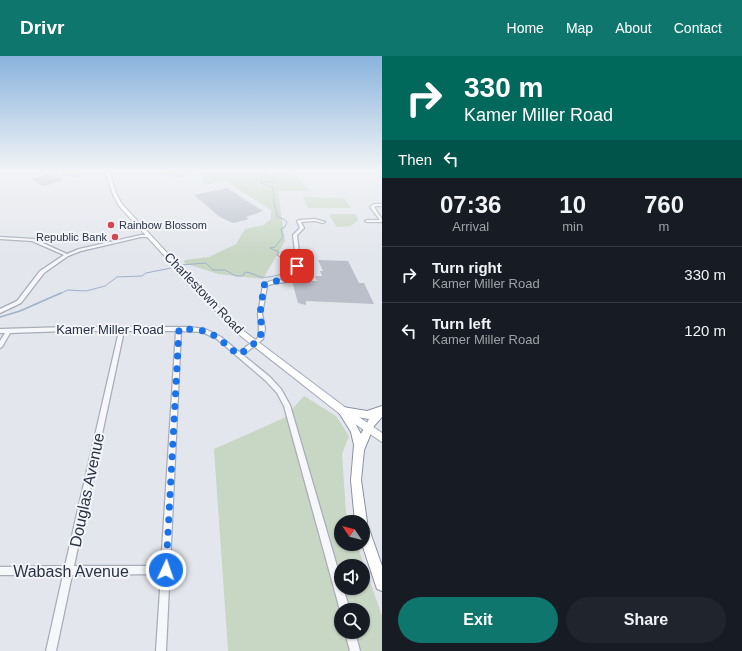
<!DOCTYPE html>
<html lang="en">
<head>
<meta charset="utf-8">
<style>
  :root { --surface:#171b24; --page:#20242c; --text:#f1f3f6; --muted:#9ea1a6; --line:#363941; --accent:#0f766e }
  body { margin:0; font-family:Helvetica,sans-serif; background:var(--page); color:var(--text); height:100vh; display:flex; flex-direction:column; font-size:15px; white-space:nowrap }
  * { box-sizing:border-box; margin:0 }
  p { font-size:13px; color:var(--muted) }
  .icon { flex:none; width:22px; height:22px; fill:none; stroke:currentColor; stroke-width:2; stroke-linecap:round; stroke-linejoin:round }
  .map { position:relative; flex:1; overflow:hidden }
  .details { display:flex; flex-direction:column; background:var(--surface); width:360px }
  .details>* { flex:none }
  .guide { background:#00695c; color:#fff; overflow:hidden }
  .needle { width:26px; rotate:305deg }
  .fabs { position:absolute; left:334px; top:459px; display:grid; gap:8px }
  .fabs a { display:grid; place-items:center; width:36px; height:36px; border-radius:50%; background:var(--surface); box-shadow:0 1px 3px #0004; font-size:20px }
  .pin { position:absolute; display:grid; place-items:center; width:34px; height:34px; color:#fff; margin:-17px; border-radius:8px; box-shadow:0 2px 6px #0006 }
  .me { position:absolute; width:44px; margin:-22px; rotate:3deg; stroke-linejoin:round; filter:drop-shadow(0 0 3px #0008) }
  .turn { display:flex; align-items:center; gap:14px; height:84px; padding:0 16px; font-size:18px }
  .turn .icon { width:52px; height:52px; stroke-width:2.5 }
  .turn b { display:block; font-size:28px; line-height:34px }
  .then { display:flex; align-items:center; height:38px; padding:0 16px; background:#0003; gap:8px; font-size:15px }
  .eta { display:flex; justify-content:space-evenly; align-items:center; height:68px; text-align:center }
  .eta b { font-size:24px; font-weight:600; line-height:28px }
  .primary-button { display:flex; gap:8px; margin-top:auto; padding:8px 16px }
  .primary-button a { flex:1; height:46px; border-radius:24px; background:var(--accent); color:#fff; font-size:16px; font-weight:600; line-height:46px; text-align:center }
  .primary-button a+a { background:var(--page); color:var(--text) }
  ul { padding:0; list-style:none }
  li { display:flex; align-items:center; gap:12px; height:56px; padding:0 16px; border-top:1px solid var(--line) }
  li div { flex:1 }
  li b { display:block; font-size:15px }
  li em { font-style:normal }
  header { display:flex; align-items:center; gap:24px; box-sizing:border-box; height:56px; padding:0 20px; background:var(--accent); color:#fff }
  header strong { font-size:19px }
  nav { display:flex; gap:22px; margin-inline-start:auto; font-size:14px }
  main { display:flex; flex:1; min-height:0 }
  .map>svg:first-child { display:block }
  .green { fill:#c8d6c4; fill-rule:evenodd }
  .lines { fill:none; stroke-linecap:round; stroke-linejoin:round }
  .stream-far1 { stroke:#9eb2cc; stroke-width:1 }
  .stream { stroke:#9eb2cc; stroke-width:1.5 }
  .building { fill:#babfca }
  .minor-casing { stroke:#a8adb7; stroke-width:2.5 }
  .major-casing { stroke:#a2aab8; stroke-width:2 }
  .highway-casing { stroke:#8a93a3; stroke-width:2 }
  .minor { fill:#f6f7fa; fill-rule:evenodd }
  .major { fill:#fff; fill-rule:evenodd }
  .highway { fill:#fff; fill-rule:evenodd }
  .route { stroke:#1a73e8; stroke-width:7; stroke-dasharray:0 12.6 }
  .poi-dot { fill:#d34754; stroke:#f3f5f9; stroke-width:1.5 }
  .labels { text-anchor:middle; dominant-baseline:central; stroke-width:4; stroke-linejoin:round; paint-order:stroke }
  .far-poi-label { font-size:11px; fill:#2a3345; stroke:#f3f5f9; text-anchor:start }
  .street-label { font-size:13px; fill:#2a3345; stroke:#f3f5f9 }
  .near-street-label { font-size:16px; fill:#2a3345; stroke:#f3f5f9 }
</style>
</head>
<body>
<header>
<strong>Drivr</strong>
<nav><a>Home</a><a>Map</a><a>About</a><a>Contact</a></nav>
</header>
<main>
<div class="map">
<svg width="382" height="595" viewBox="0 0 382 595">
  <rect width="100%" height="100%" fill="#e3e6ec"/>
  <path class="green" d="M202 115H291L310 135H278L285 185 263 223 218 218 184 207 185 204 209 201 236 188 245 173 264 169 271 163V154L224 124 204 129Z
    M303 141 344 142 351 152H308Z
    M331 158H356L358 165 350 170 337 171 329 159Z
    M304 340 336 360 349 380 342 398 346 457 350 466H341V488H357L382 560V595H228L214 393 284 362ZM341 510H363V532H341ZM341 554H363V576H341Z"/>
  <g class="lines">
    <path class="stream-far1" d="M181 209 206 207 213 214H225L236 220H243L245 216C251 216 255 220 261 221 269 222 280 219 287 216L285 204 277 199 279 196 270 192 275 191 283 181 281 173 285 171 287 166 284 163 277 161C277 153 272 147 274 138L272 136 274 132 260 127 275 125 276 123 263 117H257L269 115
      M59 238 68 234 86 235 105 230 117 221 142 220 146 217 171 212"/>
    <path class="stream" d="M0 261 20 255 61 237"/>
  </g>
  <path class="building" d="M61 115H80V121L61 120Z
    M160 115H196L197 118H186L184 121H175L170 120 171 119H159Z
    M49 117 63 123 61 124 62 125 42 130 32 123Z
    M227 132 263 155 246 161 249 163 233 167 220 161 194 139Z
    M318 204 348 205 359 227H364L374 248 306 245V249L298 247 292 225H317L315 220H322L320 215H323Z"/>
  <g class="lines">
    <defs>
      <path id="minor" d="M374 148H382V150H376L374 151 382 163V166H367L365 165 367 164H380L370 151Z
        M315 163 325 166 323 167 315 165 301 166 304 172 297 179C298 192 305 220 288 225 281 228 274 226 267 230L262 258 265 273 263 283 243 299 270 321 281 333 290 349 341 524V532H343L350 554H341V556L340 554 284 350 277 337 266 325 217 283 202 276 181 275 166 595H156L161 518 72 519 56 595H46L63 519H0V511L65 510 119 275H68L10 277 2 291 0 292V285L5 277H0V273L68 271H190L205 273 221 281 239 296 258 282 259 273 258 258 263 229C268 225 273 224 280 224 282 223 284 224 286 223 300 217 294 190 293 179L300 172 297 165 299 164ZM124 275H176L161 510H74Z
        M141 179H149L151 180 149 181H141L81 195 68 200 44 217 21 247 0 257V253L17 245 40 215 64 199 32 185 0 183V181L34 183 67 198 79 193Z
        M345 576H355L360 595H350Z"/>
      <path id="major" d="M105 115H109L117 139 122 148 206 239 241 273 346 352 382 377V386L340 358 237 277 202 241 119 150 113 139Z"/>
      <path id="highway" d="M382 350V361L374 370 364 394 361 424 367 466 366 468 369 473 382 510V535L377 533 362 488 363 466H355L351 424 354 389 351 376 338 355 340 352 343 351 367 355ZM351 360 369 363 361 378Z"/>
    </defs>
    <use href="#minor" class="minor-casing"/>
    <use href="#major" class="major-casing"/>
    <use href="#highway" class="highway-casing"/>
    <use href="#minor" class="minor"/>
    <use href="#major" class="major"/>
    <use href="#highway" class="highway"/>
  </g>
  <linearGradient id="sky" x2="0" y2="1"><stop stop-color="#8ab3dd"/><stop offset="0.58" stop-color="#f2f4f6"/><stop offset="1" stop-color="#f2f4f6" stop-opacity="0"/></linearGradient>
  <rect width="382" height="198" fill="url(#sky)"/>
  <g class="lines">
    <path class="route" d="M166 514 179 273C214 273 213 279 239 299L260 283 262 272 260 258 264 229C278 219 287 234 297 210"/>
  </g>
  <g class="poi-dot">
    <circle cx="111" cy="169" r="4"/>
    <circle cx="115" cy="181" r="4"/>
  </g>
  <g class="labels">
    <g class="far-poi-label">
      <text x="119" y="169">Rainbow Blossom</text>
      <text x="107" y="181" text-anchor="end">Republic Bank</text>
    </g>
    <g class="street-label">
      <text transform="translate(204 237) rotate(46)">Charlestown Road</text>
      <text x="110" y="273">Kamer Miller Road</text>
    </g>
    <g class="near-street-label">
      <text transform="translate(87 434) rotate(-78)">Douglas Avenue</text>
      <text x="71" y="515">Wabash Avenue</text>
    </g>
  </g>
</svg>
<div class="fabs">
<a><svg class="needle" viewBox="-14 -14 28 28"><path d="M0-13l5 13h-10z" fill="#e53935"/><path d="M0 13l5-13h-10z" fill="#9ea1a6"/></svg></a>
<a><svg class="icon" aria-label="sound" viewBox="0 0 24 24"><path d="M4 9h4l5-4v14l-5-4H4zM17 9q2 3 0 6"/></svg></a>
<a><svg class="icon" aria-label="search" viewBox="0 0 24 24"><circle cx="10" cy="10" r="6"/><path d="M15 15l6 6"/></svg></a>
</div>
<div class="pin" style="left:297px;top:210px;background:#d93025"><svg class="icon" aria-label="arrive" viewBox="0 0 24 24"><path d="M6 21V4h12l-3 4 3 4H6"/></svg></div>
<svg class="me" style="left:166px;top:514px" viewBox="-20 -20 40 40"><circle r="17" fill="#1a73e8" stroke="#fff" stroke-width="3"/><path d="M0-11L8 9 0 5-8 9z" fill="#fff"/></svg>
</div>
<section class="details">
<div class="guide">
<div class="turn"><svg class="icon" aria-label="right" viewBox="0 0 24 24"><path d="M7 20v-9h11M14 6l5 5-5 5"/></svg><div><b>330 m</b>Kamer Miller Road</div></div>
<div class="then">Then<svg class="icon" aria-label="left" viewBox="0 0 24 24"><path d="M17 20v-9H6M10 6l-5 5 5 5"/></svg></div>
</div>
<div class="eta">
<div><b>07:36</b><p>Arrival</p></div>
<div><b>10</b><p>min</p></div>
<div><b>760</b><p>m</p></div>
</div>
<ul>
<li><svg class="icon" aria-label="right" viewBox="0 0 24 24"><path d="M7 20v-9h11M14 6l5 5-5 5"/></svg><div><b>Turn right</b><p>Kamer Miller Road</p></div><em>330 m</em></li>
<li><svg class="icon" aria-label="left" viewBox="0 0 24 24"><path d="M17 20v-9H6M10 6l-5 5 5 5"/></svg><div><b>Turn left</b><p>Kamer Miller Road</p></div><em>120 m</em></li>
</ul>
<div class="primary-button"><a>Exit</a><a>Share</a></div>
</section>
</main>
</body>
</html>
